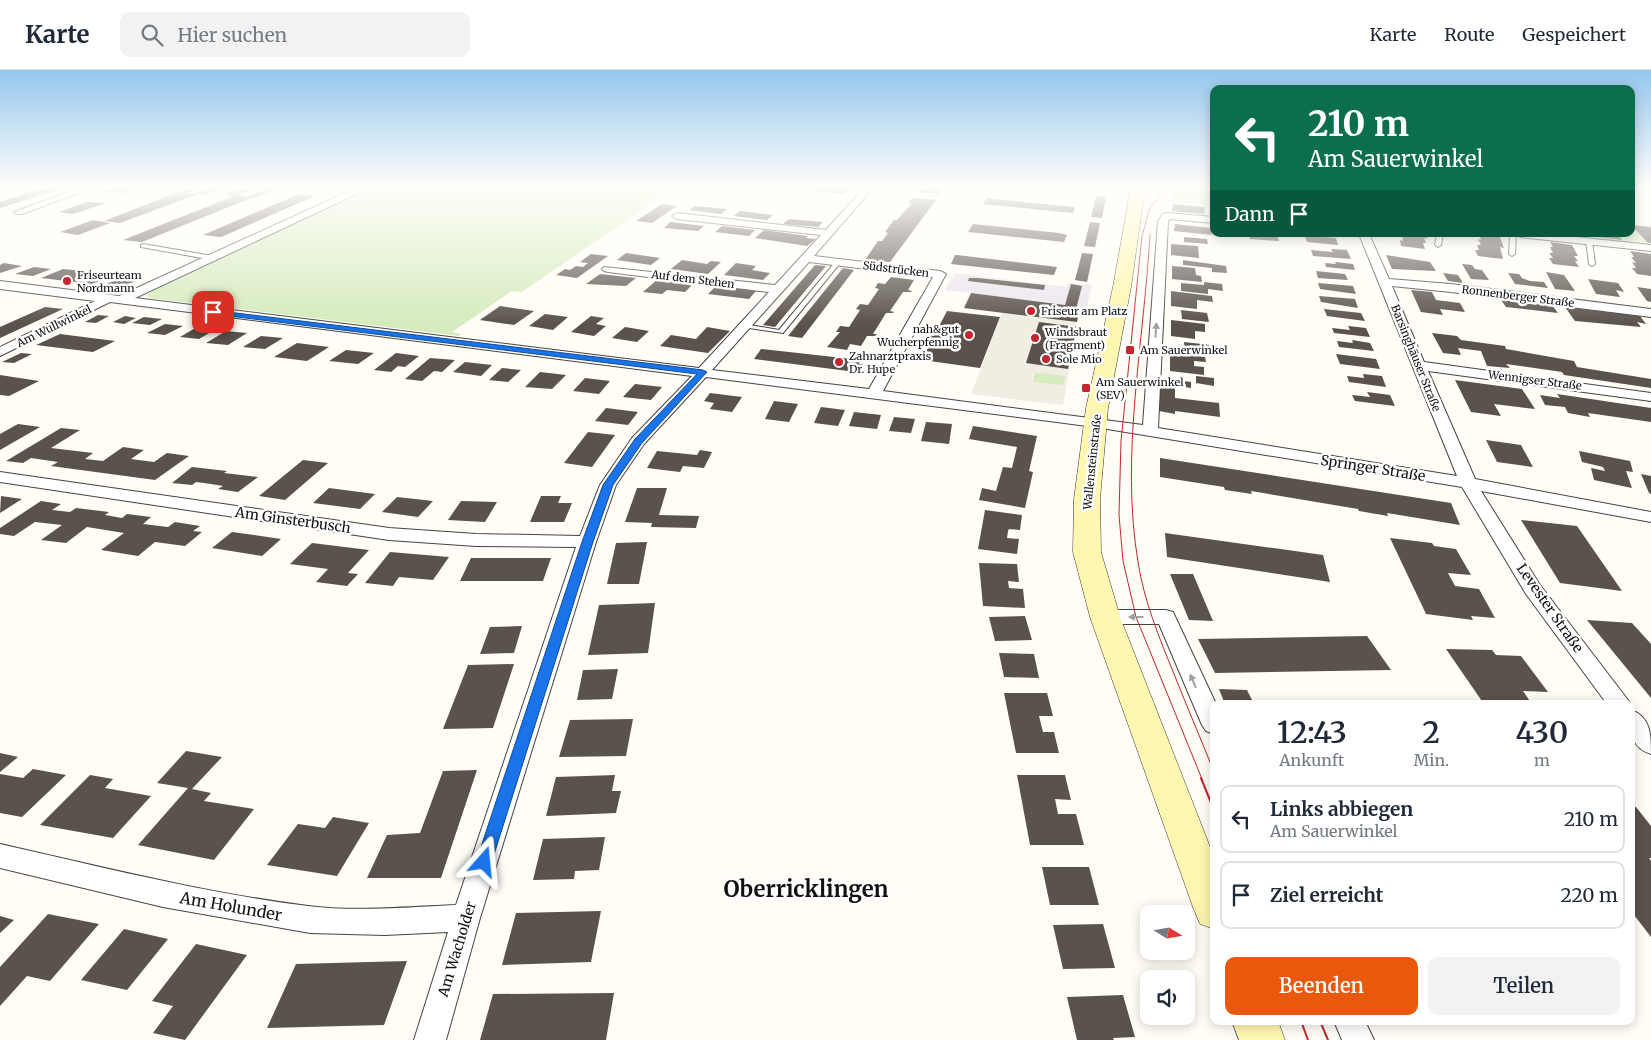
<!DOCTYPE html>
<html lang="de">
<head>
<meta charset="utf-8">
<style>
  :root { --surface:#fff; --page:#f2f2f3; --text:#1f2937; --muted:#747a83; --line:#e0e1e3; --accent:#ea580c }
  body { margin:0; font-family:Merriweather,serif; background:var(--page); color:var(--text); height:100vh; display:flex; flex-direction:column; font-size:19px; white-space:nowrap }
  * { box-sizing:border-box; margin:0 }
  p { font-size:16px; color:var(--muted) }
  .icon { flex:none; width:28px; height:28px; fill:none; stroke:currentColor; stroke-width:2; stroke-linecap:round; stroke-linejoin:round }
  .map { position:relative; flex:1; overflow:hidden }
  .panel { position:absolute; left:1210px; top:630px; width:425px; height:325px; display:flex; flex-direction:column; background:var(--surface); border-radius:10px; box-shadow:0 2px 12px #0003 }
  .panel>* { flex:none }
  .guide { position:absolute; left:1210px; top:15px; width:425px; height:152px; border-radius:10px; box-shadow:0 2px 12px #0003; background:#0b6e4f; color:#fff; overflow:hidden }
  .needle { width:32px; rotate:101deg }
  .buttons { position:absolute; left:1140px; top:835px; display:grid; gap:10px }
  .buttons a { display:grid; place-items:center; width:55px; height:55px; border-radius:10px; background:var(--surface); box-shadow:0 2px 12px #0003; font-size:25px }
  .pin { position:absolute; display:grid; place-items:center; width:42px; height:42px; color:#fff; margin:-21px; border-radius:10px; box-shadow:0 2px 8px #0006 }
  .me { position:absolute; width:55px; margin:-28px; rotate:18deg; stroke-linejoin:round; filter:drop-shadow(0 0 4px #0008) }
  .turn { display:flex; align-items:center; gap:18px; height:105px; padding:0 15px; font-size:22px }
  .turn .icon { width:65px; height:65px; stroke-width:2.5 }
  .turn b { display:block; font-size:35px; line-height:42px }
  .then { display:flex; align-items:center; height:48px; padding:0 15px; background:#0003; gap:10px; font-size:19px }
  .eta { display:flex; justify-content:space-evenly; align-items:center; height:85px; text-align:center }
  .eta b { font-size:30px; font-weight:600; line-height:35px }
  .cta { display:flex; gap:10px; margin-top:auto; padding:10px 15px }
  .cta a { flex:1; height:58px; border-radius:10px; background:var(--accent); color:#fff; font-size:20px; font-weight:600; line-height:58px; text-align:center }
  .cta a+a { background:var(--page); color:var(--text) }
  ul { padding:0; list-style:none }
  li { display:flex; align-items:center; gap:15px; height:68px; margin:0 10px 8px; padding:0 5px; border:2px solid var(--line); border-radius:10px }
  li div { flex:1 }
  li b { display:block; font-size:19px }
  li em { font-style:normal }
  header { display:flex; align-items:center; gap:30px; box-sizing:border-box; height:70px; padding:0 25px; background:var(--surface); border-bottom:1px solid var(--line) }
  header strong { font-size:24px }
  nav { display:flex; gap:28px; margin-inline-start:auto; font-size:18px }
  .search { width:350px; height:45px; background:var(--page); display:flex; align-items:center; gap:12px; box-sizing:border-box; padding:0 18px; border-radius:10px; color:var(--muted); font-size:19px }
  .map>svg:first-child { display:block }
  .industrial { fill:#eee6ef }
  .green { fill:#d5ebbd }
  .plaza { fill:#f1ede2; fill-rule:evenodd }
  .building { fill:#5a524d }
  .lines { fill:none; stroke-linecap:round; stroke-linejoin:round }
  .lane-casing { stroke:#444; stroke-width:2 }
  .street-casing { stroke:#444; stroke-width:2 }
  .secondary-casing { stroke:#333; stroke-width:1 }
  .lane { fill:#fff; fill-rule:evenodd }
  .street { fill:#fff; fill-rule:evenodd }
  .secondary { fill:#fff6b0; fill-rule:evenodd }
  .tram-far1 { stroke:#c4262e; stroke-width:1 }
  .tram { stroke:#c4262e; stroke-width:2 }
  .oneway { fill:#a0a0a0 }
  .route { fill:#1a73e8; stroke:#114b97 }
  .poi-dot { fill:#c4262e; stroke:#fff; stroke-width:2 }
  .labels { text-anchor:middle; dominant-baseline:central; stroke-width:5; stroke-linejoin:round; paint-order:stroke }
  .far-street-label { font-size:11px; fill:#111; stroke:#fff }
  .far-poi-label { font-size:11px; fill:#111; stroke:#fff; text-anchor:start }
  .street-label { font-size:14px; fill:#111; stroke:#fff }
  .near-street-label { font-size:16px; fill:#111; stroke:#fff }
  .near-district-label { font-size:22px; font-weight:bold; fill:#111; stroke:#fff }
</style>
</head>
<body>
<header>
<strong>Karte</strong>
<div class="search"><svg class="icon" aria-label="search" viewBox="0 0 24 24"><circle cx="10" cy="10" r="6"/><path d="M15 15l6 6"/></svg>Hier suchen</div>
<nav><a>Karte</a><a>Route</a><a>Gespeichert</a></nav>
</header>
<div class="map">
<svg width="1651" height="970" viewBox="0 0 1651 970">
  <rect width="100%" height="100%" fill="#fffdf5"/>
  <path class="industrial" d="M955 203 1066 217 1068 213 1092 215 1084 248 1074 247 1062 234 945 220Z"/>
  <path class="green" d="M373 118H673L522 222 512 221 452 262 461 264 459 266 150 228 146 226 154 219Z
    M1176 118H1214V136L1168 132Z
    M1631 160H1636L1651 175 1583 167 1581 165 1621 170 1617 164H1631Z
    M1035 302 1066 306 1064 316 1033 312Z"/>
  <path class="plaza" d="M1002 243 1077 252 1075 258 1038 293 1070 297 1063 335 971 324ZM1035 302 1065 306 1064 315 1033 312Z"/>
  <path class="building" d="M41 118 60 119 0 138V132Z
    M112 118H137V119L126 123 103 122Z
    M189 118H198L187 123 194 124 208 118 220 119 204 125 198 124 120 153 104 151Z
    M242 118H258L238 126 246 127 268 118H279L255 128H251L142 172 123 170 234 126 225 125Z
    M816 118H849L844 124 813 121Z
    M921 118H943L939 124 918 122Z
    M299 124 315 126 221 167 203 165Z
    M1096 126 1106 127 1102 148 1091 147Z
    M913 128 936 130 890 192 865 190 878 171H882L888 163 885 162 894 150H897L912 133H908Z
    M987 128 994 129 1075 137 1073 143 983 134Z
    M87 132 106 133 73 144 59 142Z
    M662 134 677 136 652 153 636 151Z
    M1173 134 1205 137 1204 144 1172 141Z
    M695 136 727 139 721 144 689 140Z
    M740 141 773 145 767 150 734 146Z
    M789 149 823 152 818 157 783 154Z
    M93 150 110 153 78 165 60 162Z
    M670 152 704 156 698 161 664 158Z
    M1090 152 1100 153 1095 177 1084 176Z
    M973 154 1059 163 1067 165 1064 172 968 162Z
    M1175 154 1211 158 1212 165 1174 161Z
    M1631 155 1651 157V173L1647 172 1636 160H1631Z
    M722 156 755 160 749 166 715 162Z
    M764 160 808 166 806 168 816 169 807 176 755 168Z
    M1249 164 1277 165 1279 171 1250 169Z
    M1405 164H1426L1428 169 1424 168 1426 173H1423L1425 179 1401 176 1400 170 1403 171 1402 165 1405 166Z
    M1479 164 1500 167 1504 178 1500 177 1503 189 1478 186 1475 180H1479L1477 175H1481L1478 169 1481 170Z
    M1580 164H1617L1622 170 1580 165Z
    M1313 166 1336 168 1338 175 1307 172 1305 167H1313Z
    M1184 167 1207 169 1208 174 1184 172Z
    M1550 172 1572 175 1578 186H1574L1578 191H1575L1579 197 1553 194 1549 188H1553L1549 183H1553L1550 177H1553Z
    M1171 174 1198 176 1199 188 1171 185Z
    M1331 179 1347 180 1351 189 1313 186 1311 180 1333 182Z
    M1630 181 1651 184V206L1637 204 1632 198H1636L1632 192 1636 193 1631 187H1634Z
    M626 183 660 188 651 195 617 190Z
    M1082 183 1093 184 1087 212 1075 210Z
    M591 184 608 186 577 208 556 205 565 199 570 200 576 196 583 197 588 193 580 192Z
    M955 185H957L1057 197 1054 205 951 194Z
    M1386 185 1430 192 1436 201 1392 199Z
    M682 190 707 194 711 191 721 192 708 204 671 199Z
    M1183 190 1226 196 1227 203 1212 202V198L1183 195Z
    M1335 192 1353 194 1355 200 1326 197 1325 193 1336 194Z
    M4 193 22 196 0 203V195Z
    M736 193 756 196 752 200 770 203 763 210 724 205Z
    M1462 194 1472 195 1475 199 1482 200 1489 210 1471 209Z
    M815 195 826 196 775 257 763 255Z
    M1172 196 1195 198 1196 205 1201 206 1202 212 1172 209Z
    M34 197 51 199 33 206 15 204Z
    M843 198 854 200 802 268 788 266Z
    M63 199 83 201 114 205 92 214 41 208Z
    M1316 201 1345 204 1348 210 1318 208Z
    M1546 202 1564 205 1575 221 1555 219Z
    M1443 203 1458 205 1463 213 1448 211Z
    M1508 203 1519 204 1522 208 1530 211 1544 212 1548 218 1515 214Z
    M600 204 636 208 626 216 586 214Z
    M891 207 914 210 908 220 912 221 911 222H903L890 241 894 242 893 243H886L873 264H877L875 266H867L861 276 850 274 847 280 827 277 840 262H836L840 256 849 257 860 240 856 239 860 234 868 235 879 219 875 218 878 213 885 214Z
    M120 208 138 210 115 220 97 218Z
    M969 208H978L1045 215 1044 220 968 211Z
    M658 209 694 213 685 222 667 220 662 224 643 222Z
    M1588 209 1618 213 1624 222 1616 220 1620 227 1596 224Z
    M1204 212 1222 214 1223 221 1208 219V224L1181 221V213L1204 215Z
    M1318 213 1353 216 1356 224 1320 219Z
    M1071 214 1082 216 1074 247H1078L1077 252 964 238 971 223 1065 235Z
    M716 216 756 221 749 229 708 224Z
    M1637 217 1651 219V232L1647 231Z
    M1411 220 1432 222 1436 230 1460 233 1465 242 1440 239 1443 245 1421 242Z
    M1171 221 1212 226 1213 232 1197 230V239L1171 236Z
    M1319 226 1355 229 1358 238 1321 232Z
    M1501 230 1552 235 1558 243 1506 237Z
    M500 236 534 241 514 255 480 250Z
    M45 237 63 239 0 268V257Z
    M1565 237 1640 246 1646 254 1637 252 1641 257 1575 251Z
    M1324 239 1361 243 1365 251 1327 246Z
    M1181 240 1207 243 1209 252 1182 249Z
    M947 241 1000 247 980 298 922 290 931 272 923 270 926 265 934 266Z
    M545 244 568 247 553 260 529 256Z
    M98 245 109 246 96 253 85 252Z
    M125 246 136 248 124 254 113 252Z
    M591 246 604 248 596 254 606 256 594 266 571 262Z
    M144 247 162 249 150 255 132 253Z
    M1171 250 1205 254V262L1195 261V269L1171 266Z
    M1039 252 1077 257 1068 299 1026 293Z
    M165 254 183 256 165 265 147 263Z
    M1348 256 1366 258 1370 267 1334 263 1332 258 1350 260Z
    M197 257 216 259 199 269 180 267Z
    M625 257 649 261 637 272 612 268Z
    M707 257 730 261 708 283 660 276 671 265 696 269Z
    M226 261 247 263 228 275 206 273Z
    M1432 263 1457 266 1461 270 1505 276 1506 279 1574 291 1577 297 1651 309V318L1564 305 1562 302 1506 294 1510 298 1487 296 1481 281 1458 278 1461 285 1443 283Z
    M60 264 115 271 93 282 36 275Z
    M261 266 283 268 265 279 243 277Z
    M1352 270 1370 273 1374 281 1339 277 1337 271 1353 273Z
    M1184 272 1210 275 1211 283 1185 280Z
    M297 273 329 277 307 291 274 287Z
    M761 279 861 290 859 294H863L859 304 847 303 848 301 754 289Z
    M346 280 374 283 358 294 329 291Z
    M1170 282 1205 287 1206 292 1194 291V296L1204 297V305L1170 301Z
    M21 283 32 284 14 293 2 292Z
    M396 283 419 286 405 297 398 296 391 302 374 300Z
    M1336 284 1376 289 1380 299 1340 294Z
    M430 288 455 290 442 302 434 301 422 311 405 309Z
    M465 292 492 295 481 306 453 302Z
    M502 298 521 300 508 312 489 310Z
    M540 302 566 305 552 319 525 317Z
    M1363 304 1382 306 1386 317 1349 312 1347 306 1364 308Z
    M0 305 39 311 9 326 0 325Z
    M1196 306 1214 308V316L1196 313Z
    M585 308 610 311 599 324 573 321Z
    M1176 310 1191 312V318L1177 316Z
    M1455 310 1522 319 1535 339 1494 334 1501 346 1471 342Z
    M635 314 662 317 651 330 623 327Z
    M1160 316 1175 318V328L1219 333 1220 347 1175 341V344L1159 341Z
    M1367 322 1390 325 1395 336 1355 331 1352 325 1370 327Z
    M710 323 742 327 732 342 710 339 714 333 704 331Z
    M1557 324 1651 338V352L1588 343 1590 347 1568 343 1565 337 1545 335 1540 325 1560 328Z
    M774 331 798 334 789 352 765 349Z
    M821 337 845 340 838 356 814 353Z
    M606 338 638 342 628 355 595 351Z
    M854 342 881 345 877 359 849 356Z
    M894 347 915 349 911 363 889 361Z
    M926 352 952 354 949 374 921 371Z
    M18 354 40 357 0 380V364Z
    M973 356 1037 366 1029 401 1033 402 1025 438 979 430 982 418 996 421 1003 397 1012 398 1017 377 969 369Z
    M61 358 80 360 51 378 93 383 85 389 103 391 123 377 144 380 131 389 154 392 167 383 189 386 155 410 51 396 58 392 31 388 23 393 6 391Z
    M588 362 615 365 592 397 564 393Z
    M1486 370 1521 375 1533 397 1497 392Z
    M700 380 712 382 704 398 683 396 680 402 647 398 657 381 697 385Z
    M1579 381 1630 391 1633 402 1626 401 1632 418 1594 410 1591 398 1605 401 1603 397 1582 392Z
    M1160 388 1451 433 1460 455 1387 443 1388 446 1359 441 1358 439 1251 421 1252 424 1225 420 1224 417 1160 407Z
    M303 390 328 393 285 430 259 426Z
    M192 397 227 401 224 403 258 407 238 422 218 419 223 416 211 414 196 412 192 415 172 413Z
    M1641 404 1651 406V424L1649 423Z
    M329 418 375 424 360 439 313 433Z
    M637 418H667L659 445 699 446 696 458 651 457 652 453 625 452Z
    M1 426 22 429 0 443Z
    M541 426H561L558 433H572L564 452H530Z
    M397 427 433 431 418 447 382 442Z
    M41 431 61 434 52 440 70 442 76 438 109 442 105 445 122 448 127 444 151 447 143 454 168 457 175 452 200 456 193 461 202 462 185 476 155 472 138 486 101 480 124 463 87 457 66 473 41 470 62 455 35 452 14 466 0 464V458Z
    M461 431 497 432 485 452 448 450Z
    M985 440 1022 445 1020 460 1009 459 1008 461 1007 468 1019 469 1017 484 978 479Z
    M1521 450 1577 456 1622 521 1560 513Z
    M232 462 254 465 281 469 262 486 212 478Z
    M1165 463 1323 485 1330 512 1167 487Z
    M1390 468 1432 473 1434 476 1456 479 1471 505 1448 503 1455 516 1479 519 1495 548 1471 546 1473 550 1426 544Z
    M647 472 639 514H607L616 473Z
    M312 473 369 480 348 503 358 504 347 516 316 512 328 499 290 494Z
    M390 482 449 487 433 510 399 507 393 516 365 513Z
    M471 488H551L543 511H460Z
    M979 493 1017 494 1019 512 1008 511 1009 518 1023 519 1025 538 983 536Z
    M1170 504H1193L1213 551 1189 550Z
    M655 533 648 583 588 585 599 535Z
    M1025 546 1032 570 995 571 989 547Z
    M1587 550 1632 553 1651 574V628Z
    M522 556 514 583 480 584 490 557Z
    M1367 566 1391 600 1215 603 1198 569Z
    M1446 579 1492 580 1496 585 1521 586 1548 622 1523 621 1532 634H1484Z
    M999 583 1034 584 1039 608 1004 607Z
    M514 594 493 658 443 659 468 595Z
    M618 599 612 629 577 630 583 600Z
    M1219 619 1247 620 1254 634H1225Z
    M1004 623H1047L1053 646H1039L1043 662H1054L1059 683H1016Z
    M633 649 626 686 559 687 570 650Z
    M186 681 222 687 192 719 211 723 204 731 254 739 214 790 138 775 188 718 157 713Z
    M0 683 18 687 0 702Z
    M33 699 66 705 22 747 0 743V704L23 708Z
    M477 700 441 808H367L387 765 420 763 443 701Z
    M90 705 113 709 105 718 151 726 113 768 40 755Z
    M615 705 612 721H621L616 743 546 746 556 707Z
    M1017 705H1065L1071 730 1055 729 1058 744H1076L1084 775H1030Z
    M1631 737H1636L1651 756V788H1649L1651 791V867L1631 841Z
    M333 747 369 753 337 806 267 795 298 754 325 758Z
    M605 767 599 800 575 801 574 809 533 810 543 769Z
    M1042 797H1089L1099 835H1050Z
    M601 841 591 892 502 895 516 843Z
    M48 844 99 854 50 911 27 906 0 936V897Z
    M0 846 14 850 0 863Z
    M1103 854 1115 898 1063 899 1053 855Z
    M124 859 168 869 127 920 81 910Z
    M196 874 247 885 185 970 153 963 173 936 152 931Z
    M407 891 384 955 267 958 296 894Z
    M614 923 606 970H480L493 924Z
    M1123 925 1135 967 1113 968 1114 970H1077L1067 927Z"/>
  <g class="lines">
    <defs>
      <path id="lane" d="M1437 164H1443L1441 175 1438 177 1435 175Z
        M1510 164H1516L1515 184 1512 186 1509 184Z
        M1589 169 1592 171 1595 194 1592 196 1589 194 1586 171Z
        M143 174 213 186 216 188 213 190 141 177V175Z
        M836 191 841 192 783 263 742 257V255L744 254 779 260Z"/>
      <path id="street" d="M79 118H93L22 144H16L14 142Z
        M356 118 365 120 135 228 699 298 769 222 608 202 604 201 602 199 604 197 775 215 821 165 677 149 672 146 677 143 826 160 864 118H873L814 186 940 201 946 204 883 321 1143 355 1158 151 1163 144 1167 143 1214 147V153L1170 149 1168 151 1158 358 1457 406 1359 164H1369L1389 209 1451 214 1651 239V247L1451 222 1392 216 1424 292 1651 323V331L1428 301 1475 409 1651 442V452L1481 421 1540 515 1631 634H1607L1526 524 1462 417 1095 357 706 307 644 374 616 415 596 472 480 848 446 970H414L448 862 385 865 310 863 163 837 0 798V774C102 797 204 823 308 836 354 842 410 837 456 835L576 477 476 476 389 470 0 412V402L389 458 476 464 580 466 600 415 632 368 692 306 110 232 0 286V277L95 231 0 219V211L119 226ZM809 192 933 207 869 319 712 300Z
        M1515 164H1547L1651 175V181L1520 167Z
        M1105 540H1166L1173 542 1216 634H1214V664L1206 661 1202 655 1159 554H1105L1098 552 1095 547 1098 542Z
        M1631 640C1651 647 1651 665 1651 684 1629 677 1631 660 1631 640Z
        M1334 951H1365L1374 970H1342Z"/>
      <path id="secondary" d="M1131 118H1145L1131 217 1108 338 1100 429 1101 482 1120 547 1214 787V859L1200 854 1194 840 1090 547 1073 482 1074 429 1086 338 1113 217Z
        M1232 951H1278L1285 970H1239Z"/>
    </defs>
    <use href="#lane" class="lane-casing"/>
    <use href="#street" class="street-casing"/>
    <use href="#secondary" class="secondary-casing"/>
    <use href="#lane" class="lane"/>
    <use href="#street" class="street"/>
    <use href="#secondary" class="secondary"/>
    <path class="tram-far1" d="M1165 118 1150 138 1142 166 1121 371 1119 445 1123 491 1136 547 1202 709
      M1150 164C1144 273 1120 384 1138 492 1144 531 1159 567 1174 604 1187 637 1201 669 1214 702"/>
    <path class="tram" d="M1201 708 1214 740
      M1301 951 1308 970
      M1320 951 1328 970"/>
  </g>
  <defs><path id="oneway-solid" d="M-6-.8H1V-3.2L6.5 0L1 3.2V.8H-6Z" transform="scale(1.25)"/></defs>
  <g class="oneway">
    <use href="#oneway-solid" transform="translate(1156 260) rotate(-86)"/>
    <use href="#oneway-solid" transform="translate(1136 547) rotate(-180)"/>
    <use href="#oneway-solid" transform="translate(1193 611) rotate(-113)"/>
  </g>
  <linearGradient id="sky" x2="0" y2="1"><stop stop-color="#95c6ee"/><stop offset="0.46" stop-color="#fffefa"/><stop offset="1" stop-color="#fffefa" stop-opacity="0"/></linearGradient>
  <rect width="1651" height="254" fill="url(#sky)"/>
  <path class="route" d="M211 240 703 300 707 302 642 373 613 415 593 472 490 797 484 799 478 797 476 792 582 472 603 415 635 369 697 304 213 244H211Z"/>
  <g class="poi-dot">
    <circle cx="67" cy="211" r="5"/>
    <circle cx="1031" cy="241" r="5"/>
    <circle cx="969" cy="265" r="5"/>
    <circle cx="1035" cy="268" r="5"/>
    <rect x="1125" y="275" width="10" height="10" rx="2.5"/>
    <circle cx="1046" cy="289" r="5"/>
    <circle cx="839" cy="292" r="5"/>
    <rect x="1081" y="313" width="10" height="10" rx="2.5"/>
  </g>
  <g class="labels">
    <g class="far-street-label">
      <text transform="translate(896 199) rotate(7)">Südstrücken</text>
      <text transform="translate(693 209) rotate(7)">Auf dem Stehen</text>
      <text transform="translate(1518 226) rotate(7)">Ronnenberger Straße</text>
      <text transform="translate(54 256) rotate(-26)">Am Wullwinkel</text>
      <text transform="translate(1416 288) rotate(68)">Barsinghäuser Straße</text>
      <text transform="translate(1535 310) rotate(7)">Wennigser Straße</text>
      <text transform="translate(1092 392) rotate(-84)">Wallensteinstraße</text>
    </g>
    <g class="far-poi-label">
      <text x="77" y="205">Friseurteam<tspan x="77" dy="13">Nordmann</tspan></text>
      <text x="1041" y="241">Friseur am Platz</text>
      <text x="959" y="259" text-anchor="end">nah&amp;gut<tspan x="959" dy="13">Wucherpfennig</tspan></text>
      <text x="1045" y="262">Windsbraut<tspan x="1045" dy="13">(Fragment)</tspan></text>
      <text x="1140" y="280">Am Sauerwinkel</text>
      <text x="849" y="286">Zahnarztpraxis<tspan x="849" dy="13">Dr. Hupe</tspan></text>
      <text x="1056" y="289">Sole Mio</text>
      <text x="1096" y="312">Am Sauerwinkel<tspan x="1096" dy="13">(SEV)</tspan></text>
    </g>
    <g class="street-label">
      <text transform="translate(1373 398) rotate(9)">Springer Straße</text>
      <text transform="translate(293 450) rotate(8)">Am Ginsterbusch</text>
      <text transform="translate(1550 538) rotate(55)">Levester Straße</text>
      <text transform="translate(457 879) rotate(-73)">Am Wacholder</text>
    </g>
    <g class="near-street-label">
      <text transform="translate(231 836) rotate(10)">Am Holunder</text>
    </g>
    <g class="near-district-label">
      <text x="806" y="819">Oberricklingen</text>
    </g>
  </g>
</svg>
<div class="buttons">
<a><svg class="needle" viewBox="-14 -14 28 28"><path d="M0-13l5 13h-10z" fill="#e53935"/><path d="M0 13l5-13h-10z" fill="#747a83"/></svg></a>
<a><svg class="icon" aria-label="sound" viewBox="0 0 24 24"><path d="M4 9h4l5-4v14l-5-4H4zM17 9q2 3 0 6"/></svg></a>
</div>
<div class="pin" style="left:213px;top:242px;background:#d93025"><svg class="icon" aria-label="arrive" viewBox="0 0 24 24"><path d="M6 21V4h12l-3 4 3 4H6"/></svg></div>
<svg class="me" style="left:484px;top:792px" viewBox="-20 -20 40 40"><path d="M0-17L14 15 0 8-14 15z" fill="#1a73e8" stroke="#fff" stroke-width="4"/></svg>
<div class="guide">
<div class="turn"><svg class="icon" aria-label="left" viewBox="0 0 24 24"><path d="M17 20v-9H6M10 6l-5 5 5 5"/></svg><div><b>210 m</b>Am Sauerwinkel</div></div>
<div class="then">Dann<svg class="icon" aria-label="arrive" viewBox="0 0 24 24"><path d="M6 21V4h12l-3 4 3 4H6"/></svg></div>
</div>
<section class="panel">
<div class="eta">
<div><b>12:43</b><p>Ankunft</p></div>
<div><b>2</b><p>Min.</p></div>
<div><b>430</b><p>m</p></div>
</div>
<ul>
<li><svg class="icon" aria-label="left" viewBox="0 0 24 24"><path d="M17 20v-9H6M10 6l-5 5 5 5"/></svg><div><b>Links abbiegen</b><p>Am Sauerwinkel</p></div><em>210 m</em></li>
<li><svg class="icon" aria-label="arrive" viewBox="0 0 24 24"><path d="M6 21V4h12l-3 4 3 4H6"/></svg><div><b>Ziel erreicht</b></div><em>220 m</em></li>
</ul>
<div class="cta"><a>Beenden</a><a>Teilen</a></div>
</section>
</div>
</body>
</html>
